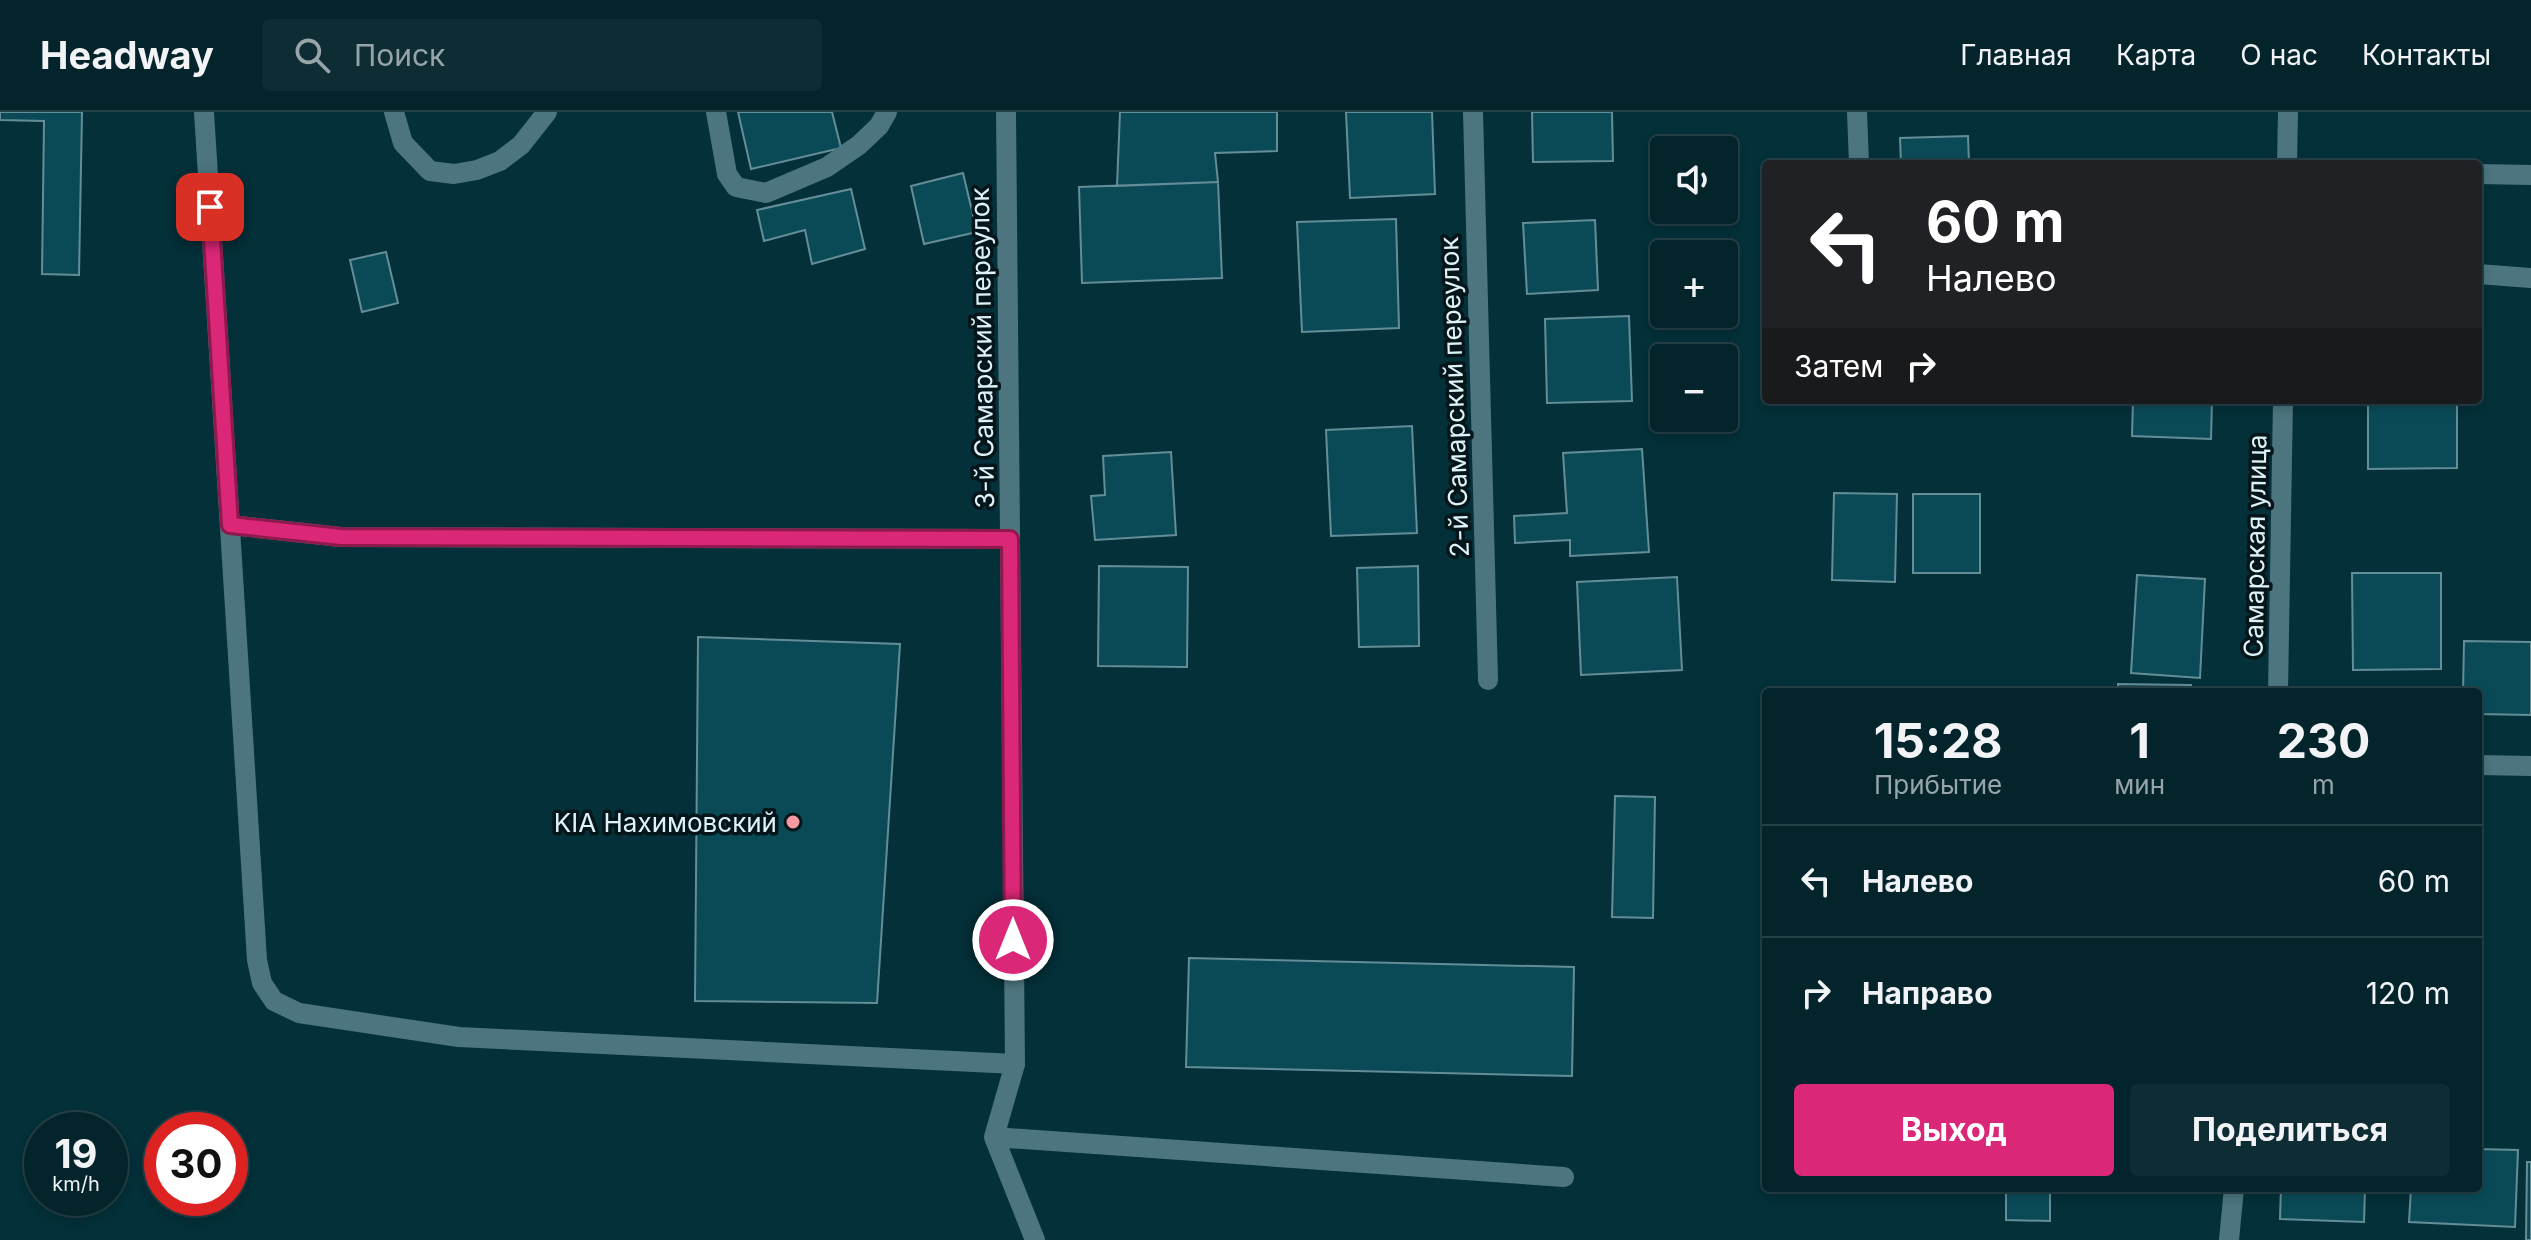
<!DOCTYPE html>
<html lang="ru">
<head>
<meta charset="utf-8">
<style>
  :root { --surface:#03242b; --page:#0d2c33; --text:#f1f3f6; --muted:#97a4a9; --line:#244147; --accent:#db2777 }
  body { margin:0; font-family:Inter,sans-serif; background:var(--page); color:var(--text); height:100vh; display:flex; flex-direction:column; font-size:30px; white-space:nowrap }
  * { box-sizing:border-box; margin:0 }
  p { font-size:26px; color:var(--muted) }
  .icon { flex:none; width:44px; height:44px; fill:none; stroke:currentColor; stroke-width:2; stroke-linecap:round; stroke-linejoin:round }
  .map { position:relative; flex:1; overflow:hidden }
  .sheet { position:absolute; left:1762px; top:576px; width:720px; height:504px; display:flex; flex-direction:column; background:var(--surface); border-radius:8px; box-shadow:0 4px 12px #0003,0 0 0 2px var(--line) }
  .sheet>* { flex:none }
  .top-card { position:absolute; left:1762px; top:48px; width:720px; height:244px; border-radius:8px; box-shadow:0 4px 12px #0003,0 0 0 2px var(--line); background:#202124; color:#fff; overflow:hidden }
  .fabs { position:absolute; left:1650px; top:24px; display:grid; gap:16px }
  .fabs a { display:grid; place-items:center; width:88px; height:88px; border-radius:8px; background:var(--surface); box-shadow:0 4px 12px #0003,0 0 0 2px var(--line); font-size:40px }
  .speed { position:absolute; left:24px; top:1000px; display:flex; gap:16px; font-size:40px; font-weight:700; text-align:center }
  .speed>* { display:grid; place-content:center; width:104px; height:104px; border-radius:50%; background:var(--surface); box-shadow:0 4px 12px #0003,0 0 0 2px var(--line); line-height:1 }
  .speed small { font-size:20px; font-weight:400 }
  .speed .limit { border:12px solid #d22; background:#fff; color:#111 }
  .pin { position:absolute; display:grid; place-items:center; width:68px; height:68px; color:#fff; margin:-34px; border-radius:16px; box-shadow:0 4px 12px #0006 }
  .me { position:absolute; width:88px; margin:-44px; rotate:0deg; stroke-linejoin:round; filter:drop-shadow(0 0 6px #0008) }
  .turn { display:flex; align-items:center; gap:28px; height:168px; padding:0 32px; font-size:36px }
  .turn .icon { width:104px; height:104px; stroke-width:2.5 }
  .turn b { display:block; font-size:56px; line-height:68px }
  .then { display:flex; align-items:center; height:76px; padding:0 32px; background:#0003; gap:16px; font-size:30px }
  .eta { display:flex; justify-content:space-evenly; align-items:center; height:136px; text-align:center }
  .eta b { font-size:48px; font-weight:700; line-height:56px }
  .button { display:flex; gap:16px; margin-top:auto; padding:16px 32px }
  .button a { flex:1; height:92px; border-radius:8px; background:var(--accent); color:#fff; font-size:32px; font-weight:700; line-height:92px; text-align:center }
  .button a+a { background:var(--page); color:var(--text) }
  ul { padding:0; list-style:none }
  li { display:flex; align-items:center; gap:24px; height:112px; padding:0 32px; border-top:2px solid var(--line) }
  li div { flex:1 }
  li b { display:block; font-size:30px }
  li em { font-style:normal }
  header { display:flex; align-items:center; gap:48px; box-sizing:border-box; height:112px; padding:0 40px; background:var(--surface); border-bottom:2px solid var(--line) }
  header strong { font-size:38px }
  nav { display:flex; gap:44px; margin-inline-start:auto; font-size:28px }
  .search { width:560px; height:72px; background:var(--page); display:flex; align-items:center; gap:20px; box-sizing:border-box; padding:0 28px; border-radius:8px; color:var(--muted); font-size:30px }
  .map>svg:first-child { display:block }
  .building { fill:#0a4a57; stroke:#648d98; stroke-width:2 }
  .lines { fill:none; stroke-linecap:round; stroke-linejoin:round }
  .service { stroke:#4d757f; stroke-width:20 }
  .minor { stroke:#4d757f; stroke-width:20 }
  .route-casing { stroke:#8e194d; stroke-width:20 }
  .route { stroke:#db2777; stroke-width:14 }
  .poi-dot { fill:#f49aa3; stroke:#051519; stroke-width:3 }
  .labels { text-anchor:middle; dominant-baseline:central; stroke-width:7; stroke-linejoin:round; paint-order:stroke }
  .street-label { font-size:26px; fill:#ddf3f8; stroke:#051519 }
  .poi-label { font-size:26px; fill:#ddf3f8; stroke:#051519; text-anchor:end }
</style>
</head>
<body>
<header>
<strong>Headway</strong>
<div class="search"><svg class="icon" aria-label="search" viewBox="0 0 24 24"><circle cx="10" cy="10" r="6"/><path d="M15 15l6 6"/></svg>Поиск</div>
<nav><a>Главная</a><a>Карта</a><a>О нас</a><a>Контакты</a></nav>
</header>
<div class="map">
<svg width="2531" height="1128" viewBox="0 0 2531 1128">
  <rect width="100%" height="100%" fill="#043039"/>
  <path class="building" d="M0 0H82L79 163 42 162 44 9 0 8Z
    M738 0H832L841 36 751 57Z
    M1120 0H1277V39L1215 41 1218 70 1117 74Z
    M1346 0H1432L1435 82 1350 86Z
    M1532 0H1612L1613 49 1533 50Z
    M1968 24 1969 52H1901L1900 26Z
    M963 61 977 120 924 132 911 74Z
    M1218 70 1222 166 1082 171 1079 75Z
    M851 77 865 137 812 152 805 118 764 129 757 98Z
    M1396 107 1399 216 1302 220 1297 110Z
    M1595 108 1598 178 1527 182 1523 111Z
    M386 140 398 191 362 200 350 148Z
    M1629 204 1632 289 1547 291 1545 207Z
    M2133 288H2212L2211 327 2132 324Z
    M2337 288H2457V356L2368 357V292H2337Z
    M1412 314 1417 421 1331 424 1326 318Z
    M1642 337 1649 440 1570 444V428L1515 431 1514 404 1567 401 1563 341Z
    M1171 340 1176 423 1095 428 1091 384 1105 383 1103 344Z
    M1834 381 1897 382 1895 470 1832 468Z
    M1913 382H1980V461H1913Z
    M1099 454 1188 455 1187 555 1098 554Z
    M1418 454 1419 534 1359 535 1357 456Z
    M2352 461H2441V557L2353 558Z
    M2137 463 2205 467 2200 566 2131 561Z
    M1677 465 1682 558 1581 563 1577 470Z
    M698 525 900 532 877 891 695 889Z
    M2464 529 2531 530V603L2478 602V580H2463Z
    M2118 572 2191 573V580H2118Z
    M1615 684 1655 685 1653 806 1612 805Z
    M1189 846 1574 855 1572 964 1186 955Z
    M2478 1037 2518 1038 2515 1115 2409 1110 2411 1076H2478Z
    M2527 1050H2531V1128H2526Z
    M2006 1076H2076L2075 1080 2050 1079V1109L2006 1108Z
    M2281 1076H2365L2364 1110 2280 1107Z"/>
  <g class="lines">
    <path class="service" d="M204 0 257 848 262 871 274 889 299 901 459 925 1015 952 994 1025 1564 1065
      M394 0 403 31 430 59 454 62 477 58 500 49 521 33 547 0
      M716 0 727 62 736 75 766 81 827 55 859 33 879 14 887 0
      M230 413 341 425 1010 427
      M994 1025 1035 1128"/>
    <path class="minor" d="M1006 0 1015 952
      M1473 0 1488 568
      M1857 0 1859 52
      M2287 52 2288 0
      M2478 62 2531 63
      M2478 162 2531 166
      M2278 580 2283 288
      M2478 653 2531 654
      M2229 1128 2234 1076"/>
  </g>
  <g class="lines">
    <defs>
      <path id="route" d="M210 95 230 413 341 425 1010 427 1013 828"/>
    </defs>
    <use href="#route" class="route-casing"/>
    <use href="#route" class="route"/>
  </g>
  <circle class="poi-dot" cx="793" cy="710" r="8"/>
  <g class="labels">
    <g class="street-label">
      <text transform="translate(982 236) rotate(-91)">3-й Самарский переулок</text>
      <text transform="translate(1454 285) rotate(-92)">2-й Самарский переулок</text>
      <text transform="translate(2255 434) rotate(-89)">Самарская улица</text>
    </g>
    <g class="poi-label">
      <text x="777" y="710">KIA Нахимовский</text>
    </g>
  </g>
</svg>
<div class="fabs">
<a><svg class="icon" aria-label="sound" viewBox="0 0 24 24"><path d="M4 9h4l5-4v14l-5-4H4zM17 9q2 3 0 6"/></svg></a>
<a>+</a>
<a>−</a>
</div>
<div class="speed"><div>19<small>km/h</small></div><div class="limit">30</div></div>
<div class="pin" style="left:210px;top:95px;background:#d93025"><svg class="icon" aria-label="arrive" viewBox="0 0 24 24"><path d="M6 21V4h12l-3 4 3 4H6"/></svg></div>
<svg class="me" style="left:1013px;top:828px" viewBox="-20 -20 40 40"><circle r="17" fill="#db2777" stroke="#fff" stroke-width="3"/><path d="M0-11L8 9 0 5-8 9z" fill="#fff"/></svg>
<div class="top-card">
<div class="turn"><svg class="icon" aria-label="left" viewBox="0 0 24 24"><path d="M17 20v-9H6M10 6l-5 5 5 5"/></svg><div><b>60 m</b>Налево</div></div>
<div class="then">Затем<svg class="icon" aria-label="right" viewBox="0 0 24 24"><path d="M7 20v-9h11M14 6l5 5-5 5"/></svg></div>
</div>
<section class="sheet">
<div class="eta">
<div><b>15:28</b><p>Прибытие</p></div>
<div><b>1</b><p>мин</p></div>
<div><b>230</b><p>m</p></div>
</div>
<ul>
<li><svg class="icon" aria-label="left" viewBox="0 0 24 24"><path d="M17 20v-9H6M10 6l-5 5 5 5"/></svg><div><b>Налево</b></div><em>60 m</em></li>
<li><svg class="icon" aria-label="right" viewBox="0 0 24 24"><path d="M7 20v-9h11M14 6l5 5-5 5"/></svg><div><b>Направо</b></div><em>120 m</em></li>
</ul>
<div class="button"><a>Выход</a><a>Поделиться</a></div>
</section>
</div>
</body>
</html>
